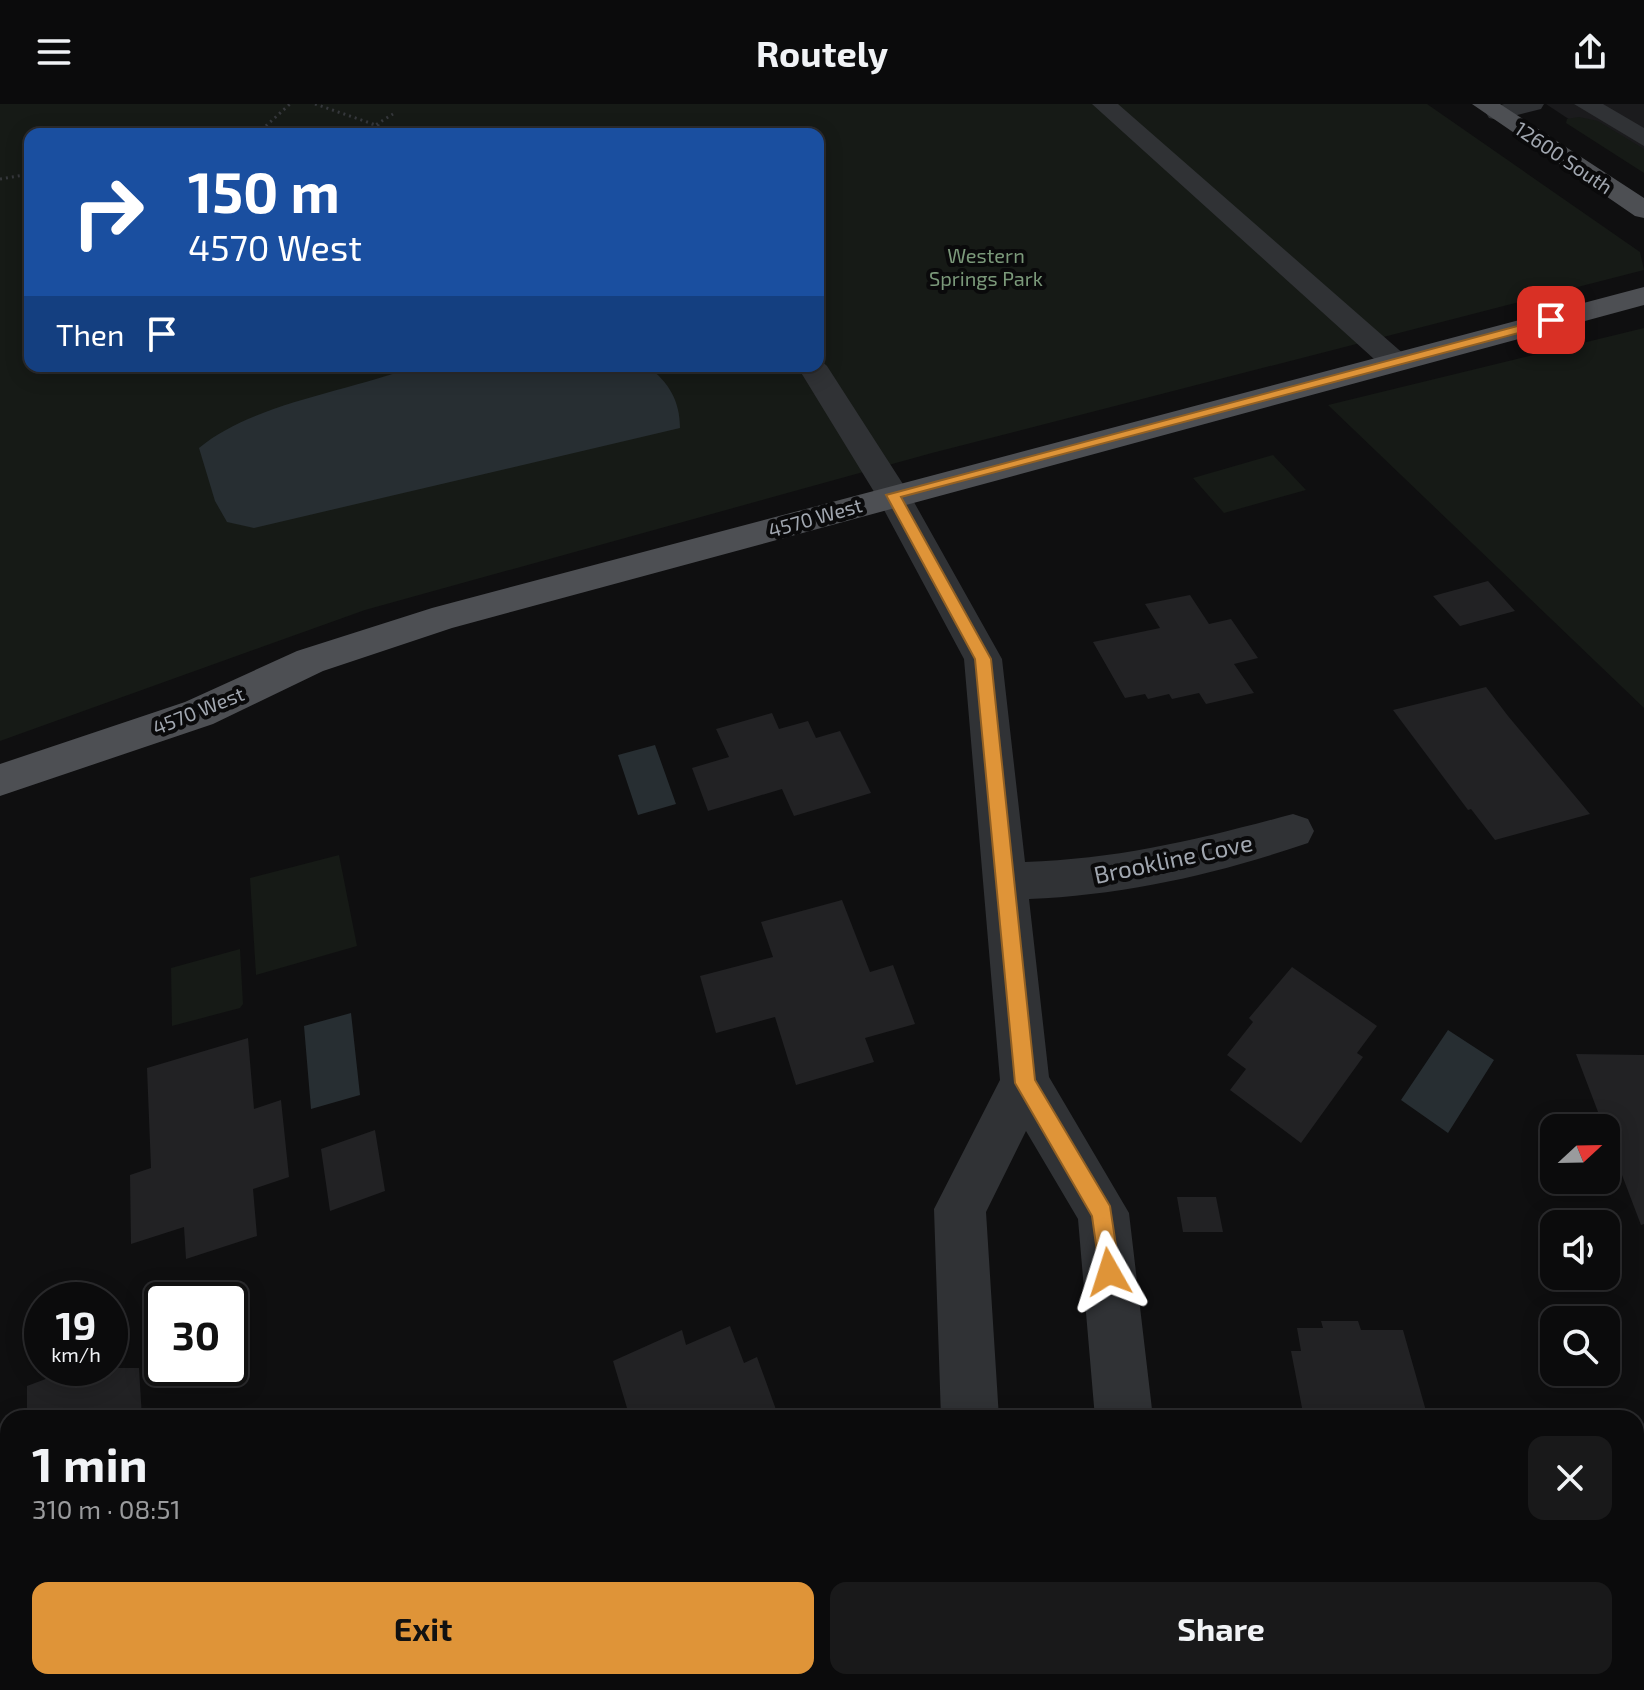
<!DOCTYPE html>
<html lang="en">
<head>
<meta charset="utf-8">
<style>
  :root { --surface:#0b0b0c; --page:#19191a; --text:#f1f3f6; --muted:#9a9b9d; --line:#2b2b2d; --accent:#df9438 }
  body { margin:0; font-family:"Exo 2",sans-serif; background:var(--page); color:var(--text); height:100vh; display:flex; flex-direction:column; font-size:30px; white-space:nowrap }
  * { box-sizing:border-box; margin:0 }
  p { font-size:26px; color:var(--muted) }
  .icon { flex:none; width:44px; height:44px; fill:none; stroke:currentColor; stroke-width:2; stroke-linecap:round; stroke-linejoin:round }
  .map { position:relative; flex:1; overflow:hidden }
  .drawer { position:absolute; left:0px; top:1306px; width:1644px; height:280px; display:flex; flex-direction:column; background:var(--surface); border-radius:24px 24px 0 0; box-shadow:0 4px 20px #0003,0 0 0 2px var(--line) }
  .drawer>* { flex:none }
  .hud { position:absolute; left:24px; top:24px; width:800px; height:244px; border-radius:16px; box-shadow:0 4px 20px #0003,0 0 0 2px var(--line); background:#1a4fa0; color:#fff; overflow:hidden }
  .needle { width:52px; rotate:68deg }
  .tools { position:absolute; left:1540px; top:1010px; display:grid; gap:16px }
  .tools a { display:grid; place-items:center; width:80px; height:80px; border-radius:16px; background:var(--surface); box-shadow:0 4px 20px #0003,0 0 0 2px var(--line); font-size:40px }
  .speed { position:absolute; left:24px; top:1178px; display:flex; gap:16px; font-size:40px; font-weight:700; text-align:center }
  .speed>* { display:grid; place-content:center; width:104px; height:104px; border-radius:50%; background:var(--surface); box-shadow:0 4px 20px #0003,0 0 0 2px var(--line); line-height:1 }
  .speed small { font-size:20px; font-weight:400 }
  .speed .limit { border:4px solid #111; border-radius:12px; background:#fff; color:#111 }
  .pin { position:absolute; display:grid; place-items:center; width:68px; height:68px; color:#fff; margin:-34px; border-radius:16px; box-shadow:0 4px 12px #0006 }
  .me { position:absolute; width:88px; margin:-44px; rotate:354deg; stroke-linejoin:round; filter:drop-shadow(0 0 6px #0008) }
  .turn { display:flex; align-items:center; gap:28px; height:168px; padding:0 32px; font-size:36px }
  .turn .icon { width:104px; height:104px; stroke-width:2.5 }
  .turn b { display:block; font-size:56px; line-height:68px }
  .then { display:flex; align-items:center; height:76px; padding:0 32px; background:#0003; gap:16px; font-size:30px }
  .round { display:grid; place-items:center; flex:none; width:84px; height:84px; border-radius:16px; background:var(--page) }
  .summary { display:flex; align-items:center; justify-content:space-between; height:136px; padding:0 32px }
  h1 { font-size:48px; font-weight:700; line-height:60px }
  .button { display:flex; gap:16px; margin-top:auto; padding:16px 32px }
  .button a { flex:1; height:92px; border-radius:16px; background:var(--accent); color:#111; font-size:32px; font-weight:700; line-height:92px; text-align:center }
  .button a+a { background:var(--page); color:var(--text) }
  header { display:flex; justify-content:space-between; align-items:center; height:104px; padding:0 32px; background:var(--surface); font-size:36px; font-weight:700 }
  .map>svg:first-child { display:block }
  .built { fill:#1b1b1d }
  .green { fill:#161a16; fill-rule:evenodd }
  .water { fill:#272e32 }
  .building { fill:#222224 }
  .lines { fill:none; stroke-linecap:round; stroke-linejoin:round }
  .path { stroke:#36383c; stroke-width:3; stroke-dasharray:2 4; stroke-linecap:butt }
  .minor { fill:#303235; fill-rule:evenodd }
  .major { fill:#4d4f53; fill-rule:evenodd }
  .route { fill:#df9438; stroke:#916024; stroke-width:2 }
  .labels { text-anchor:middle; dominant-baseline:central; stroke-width:8; stroke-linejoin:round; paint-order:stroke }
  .far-street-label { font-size:20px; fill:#a1a7b0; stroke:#0a0a0b }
  .far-park-label { font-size:20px; fill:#7b997a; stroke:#0a0a0b }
  .street-label { font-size:24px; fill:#a1a7b0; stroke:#0a0a0b }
</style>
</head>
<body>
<header><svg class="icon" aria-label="menu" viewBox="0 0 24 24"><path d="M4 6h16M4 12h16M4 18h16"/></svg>Routely<svg class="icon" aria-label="share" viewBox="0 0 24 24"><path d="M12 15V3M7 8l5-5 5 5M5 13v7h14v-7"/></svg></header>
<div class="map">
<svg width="1644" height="1586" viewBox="0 0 1644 1586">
  <rect width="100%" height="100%" fill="#0f0f10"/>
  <path class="built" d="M1546 0H1644V65Z"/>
  <path class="green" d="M0 0H1427L1640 148 1644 166 932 349 365 506 0 637ZM30 30H818V262H30Z
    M1579 13 1598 17 1644 45V69L1566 19 1567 15Z
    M1644 224V604L1328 301Z
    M1273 351 1306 386 1224 409 1193 374Z
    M339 751 357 842 256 871 250 774Z
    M240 845 243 900 240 904 172 922 171 864Z"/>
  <path class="water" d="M415 262H647C669 278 680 297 680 324L254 424 227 418 215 397 199 344C253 299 348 288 415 262Z
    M655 641 676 700 638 711 618 651Z
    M351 909 360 991 311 1005 304 922Z
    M1448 926 1494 956 1448 1029 1401 996Z"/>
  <path class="building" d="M1488 477 1515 507 1460 522 1433 492Z
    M1190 491 1209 520 1231 515 1258 554 1234 560 1254 589 1206 600 1199 589 1172 595 1169 590 1148 595 1145 590 1125 594 1093 538 1160 524 1145 500Z
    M1486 583 1508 612 1590 710 1495 736 1471 705 1468 706 1393 606Z
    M772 609 779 625 808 617 816 634 840 627 871 689 794 712 782 685 708 707 692 664 729 653 716 625Z
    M842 796 870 868 893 861 915 920 865 934 874 958 796 981 775 913 716 929 700 872 773 853 761 818Z
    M1292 863 1377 922 1357 949 1363 953 1301 1039 1230 986 1246 965 1227 951 1253 918 1249 914Z
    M248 934 254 1005 281 996 289 1073 253 1085 257 1132 186 1155 184 1123 131 1140 130 1071 151 1064 147 964Z
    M1576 950 1644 951V1120L1641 1121Z
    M375 1026 385 1087 330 1107 321 1045Z
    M1177 1093H1216L1223 1128H1183Z
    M1321 1217H1358L1361 1226H1403L1428 1314H1304L1291 1247H1301L1297 1224H1323Z
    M730 1222 744 1259 757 1253 779 1314H630L613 1257 682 1226 686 1241Z
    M75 1264H139L142 1314H27V1282Z"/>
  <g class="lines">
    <path class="path" d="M315 0 402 30
      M246 30 257 28
      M257 30 290 0
      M361 30 393 10
      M0 75 30 70"/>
    <path class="minor" d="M1092 0H1118L1406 252 1410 258 1406 264H1384Z
      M1504 0H1544L1541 5 1498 16 1489 14 1486 9 1489 4Z
      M1574 0H1603L1644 24V42Z
      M818 254 827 262 910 391 1002 555 1025 758C1121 755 1200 735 1293 710L1308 715 1314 727 1308 739C1217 770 1125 791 1029 795L1049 973 1129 1109 1153 1314H1095L1078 1115 1026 1027 986 1108 999 1314H941L934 1105 1000 976 964 555 876 391 797 262H818Z"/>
    <path class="major" d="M1472 0H1500L1644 94V114L1635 112Z
      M1644 183V201L452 524 323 567 213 620 0 692V660L185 598 297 547 432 504Z"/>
  </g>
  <path class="route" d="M1551 213 1556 214V219L901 393 991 555 1035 976 1110 1102 1120 1168 1117 1176 1109 1179 1101 1176 1092 1112 1015 979 975 555 886 391Z"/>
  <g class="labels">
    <g class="far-street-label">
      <text transform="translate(1564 53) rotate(34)">12600 South</text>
      <text transform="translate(815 413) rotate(-16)">4570 West</text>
      <text transform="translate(198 606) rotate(-22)">4570 West</text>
    </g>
    <g class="far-park-label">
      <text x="986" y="151">Western<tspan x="986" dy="23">Springs Park</tspan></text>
    </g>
    <g class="street-label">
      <text transform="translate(1173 754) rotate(-12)">Brookline Cove</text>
    </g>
  </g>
</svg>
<div class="tools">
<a><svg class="needle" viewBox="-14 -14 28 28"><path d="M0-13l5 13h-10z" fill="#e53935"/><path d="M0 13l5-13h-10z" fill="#9a9b9d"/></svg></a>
<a><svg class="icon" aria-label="sound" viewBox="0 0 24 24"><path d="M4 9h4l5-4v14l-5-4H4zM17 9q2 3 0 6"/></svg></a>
<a><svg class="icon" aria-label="search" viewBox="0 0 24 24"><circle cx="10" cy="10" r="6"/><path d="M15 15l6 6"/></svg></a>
</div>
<div class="speed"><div>19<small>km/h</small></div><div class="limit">30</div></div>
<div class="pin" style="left:1551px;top:216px;background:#d93025"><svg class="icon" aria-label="arrive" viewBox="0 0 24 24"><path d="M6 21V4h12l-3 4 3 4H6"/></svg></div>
<svg class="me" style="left:1109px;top:1168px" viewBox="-20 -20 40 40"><path d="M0-17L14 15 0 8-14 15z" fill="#df9438" stroke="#fff" stroke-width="4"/></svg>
<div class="hud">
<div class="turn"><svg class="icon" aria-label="right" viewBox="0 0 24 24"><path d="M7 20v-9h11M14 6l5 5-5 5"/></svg><div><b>150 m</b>4570 West</div></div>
<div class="then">Then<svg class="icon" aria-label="arrive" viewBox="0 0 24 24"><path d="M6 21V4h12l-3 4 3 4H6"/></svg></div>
</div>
<section class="drawer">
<div class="summary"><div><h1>1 min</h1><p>310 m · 08:51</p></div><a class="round"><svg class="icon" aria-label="close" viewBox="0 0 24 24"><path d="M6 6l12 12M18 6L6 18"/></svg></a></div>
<div class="button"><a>Exit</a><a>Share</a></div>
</section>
</div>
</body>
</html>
